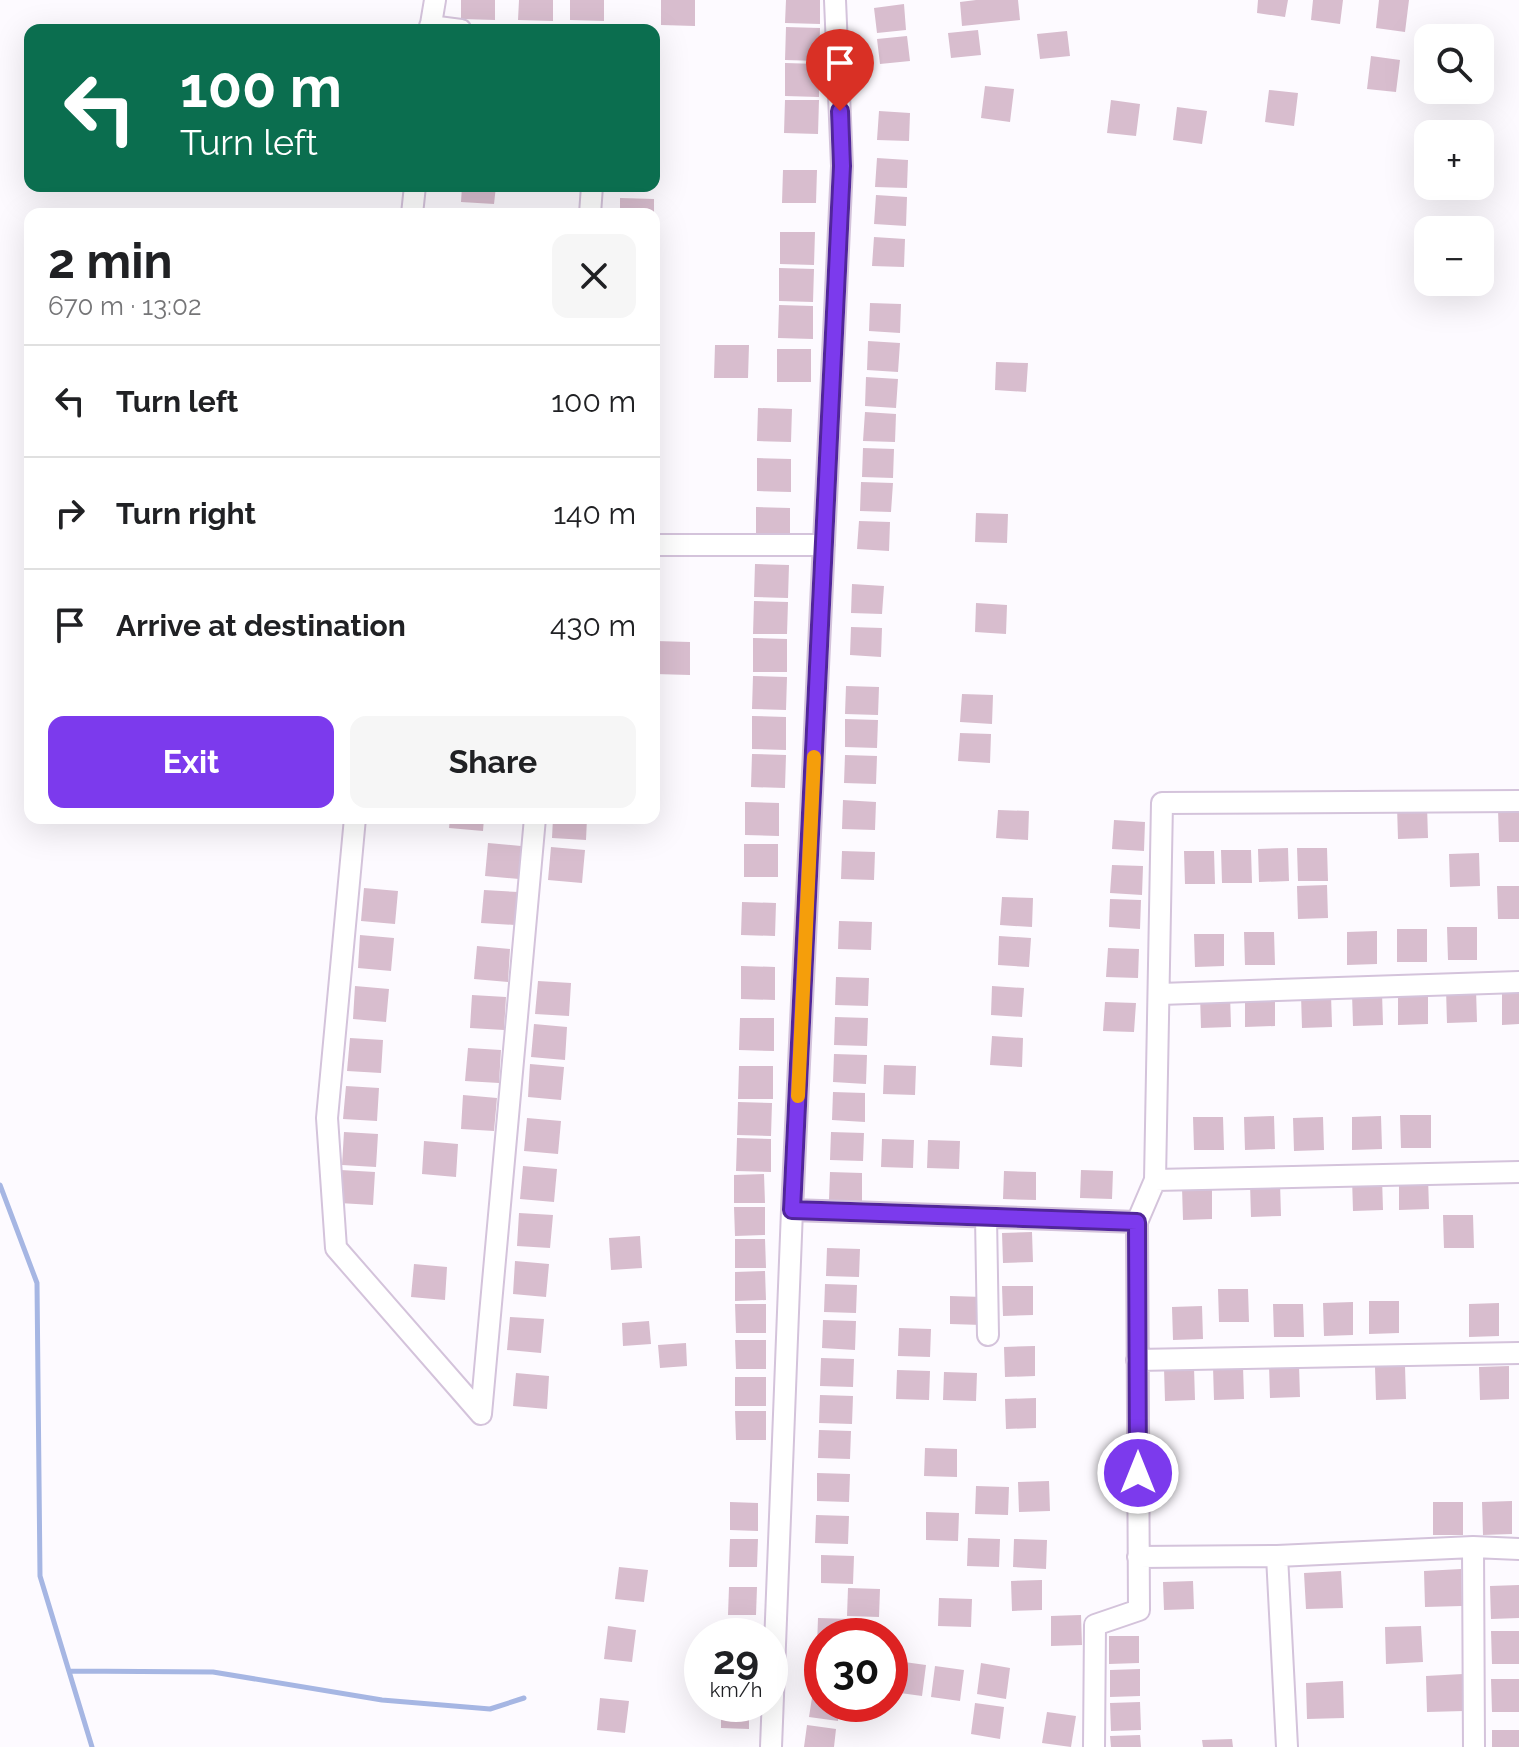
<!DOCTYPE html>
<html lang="en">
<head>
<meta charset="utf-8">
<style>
  :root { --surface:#fff; --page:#f6f6f6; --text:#202124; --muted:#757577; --line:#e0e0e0; --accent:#7c3aed }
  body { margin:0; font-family:Raleway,sans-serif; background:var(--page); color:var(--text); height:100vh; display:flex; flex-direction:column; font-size:30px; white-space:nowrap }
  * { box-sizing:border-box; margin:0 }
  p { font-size:26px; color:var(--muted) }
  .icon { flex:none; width:44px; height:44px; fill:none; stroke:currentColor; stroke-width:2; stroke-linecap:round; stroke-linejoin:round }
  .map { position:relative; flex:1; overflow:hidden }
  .details { position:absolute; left:24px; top:208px; width:636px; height:616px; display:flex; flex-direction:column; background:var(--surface); border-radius:16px; box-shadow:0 8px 32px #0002 }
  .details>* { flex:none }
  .guide { position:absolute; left:24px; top:24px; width:636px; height:168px; border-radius:16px; box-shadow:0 8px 32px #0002; background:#0b6e4f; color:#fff; overflow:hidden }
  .buttons { position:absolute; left:1414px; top:24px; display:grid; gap:16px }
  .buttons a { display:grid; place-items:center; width:80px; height:80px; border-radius:16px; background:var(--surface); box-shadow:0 8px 32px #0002; font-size:40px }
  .speed { position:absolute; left:684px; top:1618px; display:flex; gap:16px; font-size:40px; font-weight:700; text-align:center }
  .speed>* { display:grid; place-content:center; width:104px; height:104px; border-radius:50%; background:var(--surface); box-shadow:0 8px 32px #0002; line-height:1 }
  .speed small { font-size:20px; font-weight:400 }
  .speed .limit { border:12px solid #d22; background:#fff; color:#111 }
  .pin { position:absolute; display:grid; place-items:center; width:68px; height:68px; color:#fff; margin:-82px -34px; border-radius:50% 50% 50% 0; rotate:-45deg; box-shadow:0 0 8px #0007 }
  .pin .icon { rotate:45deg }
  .me { position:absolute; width:88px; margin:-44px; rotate:0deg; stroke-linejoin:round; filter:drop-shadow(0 0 6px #0008) }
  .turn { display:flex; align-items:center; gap:28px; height:168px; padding:0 24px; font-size:36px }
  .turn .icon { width:104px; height:104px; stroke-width:2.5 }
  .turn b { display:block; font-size:56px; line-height:68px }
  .round { display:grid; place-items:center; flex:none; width:84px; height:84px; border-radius:16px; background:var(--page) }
  .overview { display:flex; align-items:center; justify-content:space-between; height:136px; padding:0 24px }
  h1 { font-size:48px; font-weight:700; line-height:60px }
  .primary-button { display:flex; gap:16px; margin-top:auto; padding:16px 24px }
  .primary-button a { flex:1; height:92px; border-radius:16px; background:var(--accent); color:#fff; font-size:32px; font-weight:700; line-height:92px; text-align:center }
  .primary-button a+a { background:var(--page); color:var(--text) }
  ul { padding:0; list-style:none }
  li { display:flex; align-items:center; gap:24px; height:112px; padding:0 24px; border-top:2px solid var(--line) }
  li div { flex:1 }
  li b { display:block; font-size:30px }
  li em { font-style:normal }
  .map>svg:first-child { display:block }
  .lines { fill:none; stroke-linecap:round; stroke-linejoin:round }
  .stream { stroke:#a6b6e3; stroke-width:5 }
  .building { fill:#d8bdce }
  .minor-casing { stroke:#d4c3db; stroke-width:24 }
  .minor { stroke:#fff; stroke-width:20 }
  .route-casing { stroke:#51269a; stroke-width:20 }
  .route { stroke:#7c3aed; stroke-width:14 }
  .slow { stroke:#f59e0b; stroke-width:14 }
</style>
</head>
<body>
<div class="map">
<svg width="1519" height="1747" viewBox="0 0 1519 1747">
  <rect width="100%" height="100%" fill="#fdfaff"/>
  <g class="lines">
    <path class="stream" d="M0 1185 37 1283 40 1576 92 1747
      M69 1671 213 1672 382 1700 490 1709 524 1698"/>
  </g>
  <path class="building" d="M461 0H495V20L461 19Z
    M519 0H553V21L518 20Z
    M570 0H604V21L570 20Z
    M661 0H695V26L661 25Z
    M786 0H820V24L785 23Z
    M976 0H1018L1020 20 962 26 960 2Z
    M1258 0H1288L1285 17 1257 13Z
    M1313 0H1343L1340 24 1311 20Z
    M1379 0H1409L1405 32 1376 28Z
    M904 4 906 30 877 33 874 8Z
    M786 27 820 28 819 61 785 60Z
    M978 30 981 55 951 58 948 33Z
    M1067 31 1070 56 1040 59 1037 34Z
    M907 36 910 61 880 64 877 39Z
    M1371 56 1400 60 1396 92 1367 89Z
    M785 63 819 64V97L785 96Z
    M985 86 1014 89 1010 122 981 118Z
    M1269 90 1298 93 1294 126 1265 122Z
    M785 100H819L818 134 784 133Z
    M1111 100 1140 104 1136 136 1107 133Z
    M1177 107 1207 111 1202 144 1173 140Z
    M879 111 910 113 909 141 877 140Z
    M877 158 908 160 907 188 875 187Z
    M783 170H817L816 203H782Z
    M462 186H496L494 204 461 202Z
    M876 195 907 197 906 226 874 224Z
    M620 198 654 199V214H620Z
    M780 232H815L814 265 780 264Z
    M874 237 905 239 904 267 872 266Z
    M779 268 814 269 813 302 779 301Z
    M870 303 901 304 900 333 869 331Z
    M779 305 813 306V339L778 338Z
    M868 341 900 343 898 372 867 370Z
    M715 345H749L748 378H714Z
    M777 349H811V382H777Z
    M996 362 1028 363 1026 392 995 390Z
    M866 377 898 379 896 408 865 406Z
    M758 408 792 409 791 442 757 441Z
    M865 412 896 414 895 442 863 441Z
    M863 448 894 449 893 478 862 477Z
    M757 458 791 459V492L757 491Z
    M861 482 893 483 891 512 860 511Z
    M756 507 790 508V541L756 540Z
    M976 513 1008 514 1007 543 975 542Z
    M859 521 890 522 889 551 857 549Z
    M755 564 789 565 788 598 754 597Z
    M852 584 884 586 882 614 851 613Z
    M754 601 788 602 787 634H753Z
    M976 603 1007 605 1006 634 975 632Z
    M851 627 882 628 881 657 850 655Z
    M753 638 787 639V672H753Z
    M656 641 690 642V675L655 674Z
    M753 676 787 677 786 710 752 709Z
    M846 686 879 687 878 715 845 714Z
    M962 694 993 695 992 724 960 722Z
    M752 716 786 717V750L752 749Z
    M845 719 878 720 877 748 845 747Z
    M960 733 991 734 990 763 958 761Z
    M752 754 786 755 785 788 751 787Z
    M845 755 877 756 876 784 844 783Z
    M843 800 876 802 875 830 842 829Z
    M745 802 779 803V836L745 835Z
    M1427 805 1428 838 1398 839 1397 806Z
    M1519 808V842H1499L1498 809Z
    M998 810 1029 811 1028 840 996 838Z
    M450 818H484L483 831 449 828Z
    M553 818H587L586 840 552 838Z
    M1114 820 1145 822 1144 851 1112 849Z
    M488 843 521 846 519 879 485 876Z
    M744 844H778V877H744Z
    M551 847 585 850 582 883 548 880Z
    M1288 848 1289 881 1259 882 1258 849Z
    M1297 848H1327L1328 881H1298Z
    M1221 850H1251L1252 883H1222Z
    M842 851 875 852 874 880 841 879Z
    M1184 851H1214L1215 884H1185Z
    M1479 853 1480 886 1450 887 1449 854Z
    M1112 865 1143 866 1142 895 1110 893Z
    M1327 885 1328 918 1298 919 1297 886Z
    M1497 886H1519V919H1498Z
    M364 888 398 891 395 924 361 921Z
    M484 890 518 892 515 925 481 923Z
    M1002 897 1033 898 1032 927 1000 925Z
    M1110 899 1141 900 1140 929 1109 927Z
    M742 902 776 903 775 936 741 935Z
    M839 921 872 922 871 950 838 949Z
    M1447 927H1477V960H1448Z
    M1397 929H1427V962H1397Z
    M1377 931V964L1347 965V932Z
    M1244 932H1274L1275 965H1245Z
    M1194 934H1224V966L1195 967Z
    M360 935 394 938 391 971 358 968Z
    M999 936 1031 938 1029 967 998 965Z
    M477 946 510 949 508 982 474 979Z
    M1108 948 1139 949 1138 978 1106 977Z
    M741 966 775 967V1000L741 999Z
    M836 977 869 978 868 1006 835 1005Z
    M538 981 571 983 569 1016 535 1014Z
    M355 986 389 989 386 1022 353 1019Z
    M992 986 1024 988 1022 1017 991 1015Z
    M1446 989H1476L1477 1022 1447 1023Z
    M1428 991V1024L1398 1025V992Z
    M1519 991V1024L1502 1025V992Z
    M1382 992 1383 1025 1353 1026 1352 993Z
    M1275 993V1026L1245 1027V994Z
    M1230 994 1231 1027 1201 1028 1200 995Z
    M1331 994 1332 1027 1302 1028 1301 995Z
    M472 995 506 997 504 1030 470 1028Z
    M1105 1002 1136 1003 1134 1032 1103 1031Z
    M835 1017 868 1018 867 1046 834 1045Z
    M740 1018H774V1051L739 1050Z
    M534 1024 567 1027 565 1060 531 1057Z
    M992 1036 1023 1038 1022 1067 990 1065Z
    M350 1038 383 1040 381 1073 347 1071Z
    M468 1048 501 1050 499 1083 465 1081Z
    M834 1054 867 1055 866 1084 833 1082Z
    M530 1064 564 1067 561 1100 528 1097Z
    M884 1065 916 1066 915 1095 883 1094Z
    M739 1066H773V1099H738Z
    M346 1086 379 1088 377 1121 343 1119Z
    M833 1092 865 1093V1122L832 1120Z
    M463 1095 497 1098 494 1131 461 1129Z
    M738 1102 772 1103 771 1136 737 1135Z
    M1400 1115H1431V1148H1401Z
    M1274 1116 1275 1149 1245 1150 1244 1117Z
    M1381 1116 1382 1149 1352 1150V1117Z
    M1193 1117H1223L1224 1150H1194Z
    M1323 1117 1324 1150 1294 1151 1293 1118Z
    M527 1118 561 1121 558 1154 524 1151Z
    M344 1132 378 1134 376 1167 342 1165Z
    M831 1132 864 1133 863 1161 830 1160Z
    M737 1138 771 1139V1172L736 1171Z
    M882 1139 914 1140 913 1168 881 1167Z
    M928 1140 960 1141 959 1169 927 1168Z
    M424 1141 458 1144 456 1177 422 1174Z
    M523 1166 557 1169 554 1202 520 1199Z
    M341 1170 375 1172 373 1205 339 1203Z
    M1081 1170 1113 1171 1112 1199 1080 1198Z
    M1004 1171 1036 1172V1200L1003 1199Z
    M830 1172 862 1173V1201L829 1200Z
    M764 1174 765 1203H734V1175Z
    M1428 1176 1429 1209 1399 1210V1177Z
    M1352 1178H1382L1383 1210 1353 1211Z
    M1280 1183 1281 1216 1251 1217 1250 1184Z
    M1212 1186V1219L1183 1220 1182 1187Z
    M734 1207H765V1235L735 1236Z
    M519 1213 553 1215 550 1248 517 1246Z
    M1443 1215H1473L1474 1248H1444Z
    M1032 1232 1033 1262 1003 1263 1002 1233Z
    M640 1236 642 1268 611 1270 609 1238Z
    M735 1239H765L766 1268H735Z
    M827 1248 860 1249 859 1277 826 1276Z
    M515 1261 549 1264 546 1297 513 1294Z
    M414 1264 447 1267 445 1300 411 1297Z
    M765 1271 766 1300 735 1301V1272Z
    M825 1284 857 1285 856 1313 824 1312Z
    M1002 1286H1033V1315L1003 1316Z
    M1218 1289H1248L1249 1322H1219Z
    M950 1296 983 1297 982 1325 950 1324Z
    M1369 1301H1399V1333L1369 1334Z
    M1353 1302V1335L1324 1336 1323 1303Z
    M1499 1303V1336L1469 1337V1304Z
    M735 1304H766V1333H736Z
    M1273 1304H1303L1304 1337H1274Z
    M1202 1306 1203 1339 1173 1340 1172 1307Z
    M510 1317 544 1319 541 1353 507 1350Z
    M823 1320 856 1321 855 1350 822 1348Z
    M649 1321 651 1344 623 1346 622 1323Z
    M899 1328 931 1329 930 1357 898 1356Z
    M735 1340H766V1369H736Z
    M686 1343 687 1366 660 1368 658 1345Z
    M1035 1346V1376L1005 1377 1004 1347Z
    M821 1358 854 1359 853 1387 820 1386Z
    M1269 1365H1299L1300 1397 1270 1398Z
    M1243 1366 1244 1399 1214 1400 1213 1367Z
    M1405 1366 1406 1399 1376 1400 1375 1367Z
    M1509 1366V1399L1480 1400 1479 1367Z
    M1194 1367 1195 1400 1165 1401 1164 1368Z
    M897 1370 930 1371 929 1400 896 1399Z
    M944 1372 977 1373 976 1401 943 1400Z
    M516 1373 549 1376 547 1409 513 1406Z
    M735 1377H766V1406H735Z
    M820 1395 853 1396 852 1424 819 1423Z
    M1036 1398V1428L1006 1429 1005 1399Z
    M735 1411H766V1440H736Z
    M819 1430 851 1431 850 1459 818 1458Z
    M925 1448 957 1449V1477L924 1476Z
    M817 1473 850 1474 849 1502 817 1501Z
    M1049 1481 1050 1511 1019 1512 1018 1482Z
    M976 1486 1009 1487 1008 1515 975 1514Z
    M1512 1501V1534L1483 1535 1482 1502Z
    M730 1502 758 1503V1531L730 1530Z
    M1433 1502H1463V1535H1433Z
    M926 1512 959 1513 958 1541 926 1540Z
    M816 1515 849 1516 848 1544 815 1543Z
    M968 1538 1000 1539 999 1567 967 1566Z
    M730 1539H758L757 1567H729Z
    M1014 1539 1047 1540 1046 1569 1013 1567Z
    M821 1555 854 1556 853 1584 821 1583Z
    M619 1567 648 1570 644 1602 615 1599Z
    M1461 1569 1462 1606 1425 1607 1424 1571Z
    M1341 1571 1343 1608 1306 1609 1304 1573Z
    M1042 1580V1610L1012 1611 1011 1581Z
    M1193 1581 1194 1609 1164 1610 1163 1582Z
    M1519 1585V1618L1491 1619 1490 1586Z
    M729 1587H757L756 1615H728Z
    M848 1588 880 1589 879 1617 847 1616Z
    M939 1598 972 1599 971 1627 938 1626Z
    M1081 1615 1082 1645 1051 1646V1616Z
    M818 1618 851 1619 850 1636H822V1646H817Z
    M608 1626 636 1630 632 1662 604 1659Z
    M1421 1626 1423 1662 1386 1664 1385 1627Z
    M1491 1631H1519V1664H1492Z
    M1109 1636H1139V1663L1109 1664Z
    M897 1661 926 1665 922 1696 893 1692Z
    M981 1663 1010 1668 1006 1699 977 1694Z
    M935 1666 964 1670 960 1701 931 1697Z
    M1140 1669V1696L1110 1697V1670Z
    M1463 1674 1464 1711 1427 1712 1426 1676Z
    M1491 1679H1519V1712H1492Z
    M1343 1681 1344 1718 1307 1719 1306 1683Z
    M814 1685 822 1687V1704H840L838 1721 809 1717Z
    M600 1698 629 1701 625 1733 597 1730Z
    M1140 1702 1141 1730 1111 1731 1110 1703Z
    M975 1703 1004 1707 1000 1739 971 1734Z
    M721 1704H749V1729L721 1728Z
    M1047 1712 1076 1716 1071 1747 1042 1743Z
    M807 1725 836 1729 834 1747H804Z
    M1492 1730H1519V1747H1492Z
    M1140 1735 1141 1747H1111L1110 1736Z
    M1232 1739 1233 1747H1203L1202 1740Z"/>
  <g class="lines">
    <defs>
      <path id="minor" d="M430 26 461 30
        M430 30 435 0
        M412 214 415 186
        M590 214 592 186
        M654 545H824
        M355 818 327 1118 336 1248 481 1414
        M1160 994 1519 982
        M1155 1180 1519 1172
        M792 1210 1137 1222
        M986 1217 988 1335
        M1137 1360 1519 1353
        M481 1414 535 818
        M1473 1547 1474 1747
        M1277 1556 1287 1747
        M1138 1557 1277 1556 1473 1547 1519 1549
        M771 1747 792 1210 842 166 835 0
        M1094 1747 1095 1625 1139 1610 1137 1222 1155 1180 1162 803 1519 801"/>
    </defs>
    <use href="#minor" class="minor-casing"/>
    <use href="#minor" class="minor"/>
  </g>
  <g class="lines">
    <defs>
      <path id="route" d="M840 111 842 166 792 1210 1137 1222 1138 1473"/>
    </defs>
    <use href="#route" class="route-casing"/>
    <use href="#route" class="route"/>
    <path class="slow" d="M798 1096 814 757"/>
  </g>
</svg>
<div class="buttons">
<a><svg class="icon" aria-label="search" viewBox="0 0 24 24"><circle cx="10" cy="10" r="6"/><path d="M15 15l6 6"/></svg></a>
<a>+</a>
<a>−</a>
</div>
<div class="speed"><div>29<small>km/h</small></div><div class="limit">30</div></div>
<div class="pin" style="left:840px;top:111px;background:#d93025"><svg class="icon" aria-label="arrive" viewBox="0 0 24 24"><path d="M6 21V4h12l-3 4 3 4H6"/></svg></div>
<svg class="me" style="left:1138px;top:1473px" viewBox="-20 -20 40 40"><circle r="17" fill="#7c3aed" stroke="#fff" stroke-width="3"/><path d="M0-11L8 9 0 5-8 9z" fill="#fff"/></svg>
<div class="guide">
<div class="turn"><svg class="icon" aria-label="left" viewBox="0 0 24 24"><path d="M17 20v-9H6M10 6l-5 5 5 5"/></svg><div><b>100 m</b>Turn left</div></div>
</div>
<section class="details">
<div class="overview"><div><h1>2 min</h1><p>670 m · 13:02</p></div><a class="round"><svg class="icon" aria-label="close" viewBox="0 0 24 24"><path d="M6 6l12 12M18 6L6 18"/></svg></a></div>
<ul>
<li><svg class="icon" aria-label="left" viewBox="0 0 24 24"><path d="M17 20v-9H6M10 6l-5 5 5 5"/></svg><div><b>Turn left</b></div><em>100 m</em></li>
<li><svg class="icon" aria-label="right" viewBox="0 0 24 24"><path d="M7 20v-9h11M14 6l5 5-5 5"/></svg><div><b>Turn right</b></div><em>140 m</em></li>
<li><svg class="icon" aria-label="arrive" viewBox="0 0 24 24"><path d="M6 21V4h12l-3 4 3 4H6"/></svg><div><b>Arrive at destination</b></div><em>430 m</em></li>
</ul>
<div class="primary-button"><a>Exit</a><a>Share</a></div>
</section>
</div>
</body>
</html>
